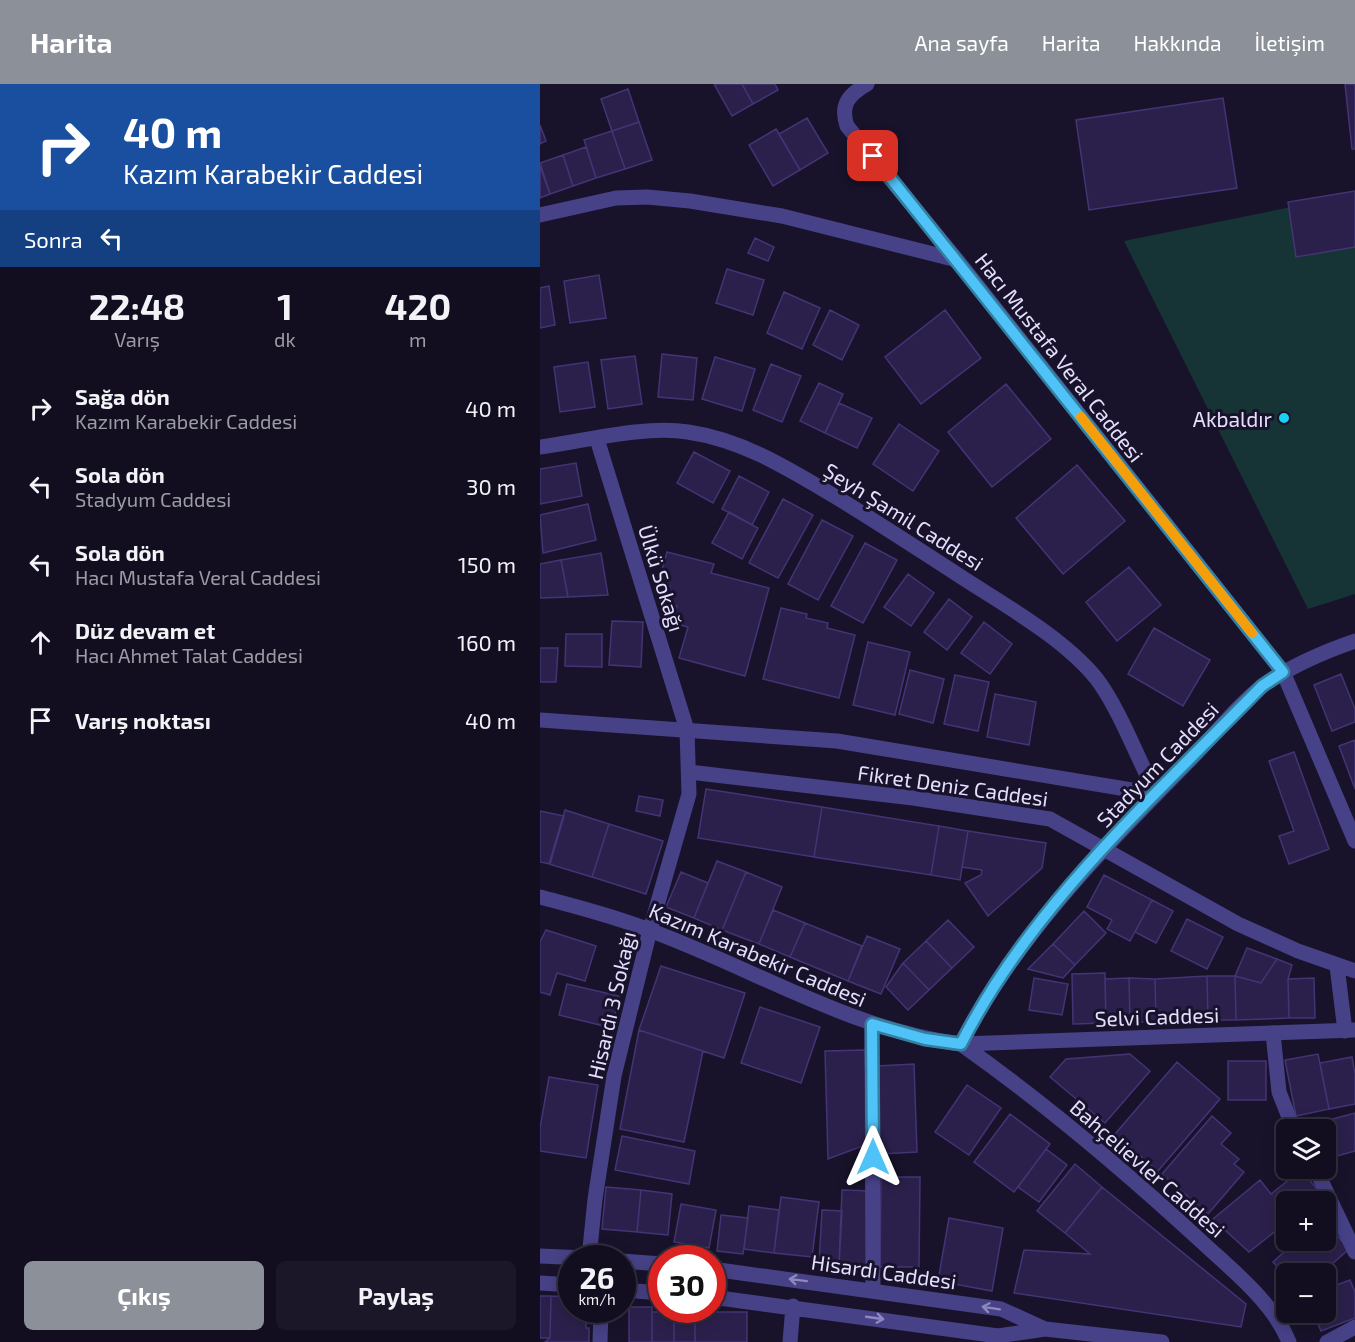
<!DOCTYPE html>
<html lang="tr">
<head>
<meta charset="utf-8">
<style>
  :root { --surface:#120e20; --page:#1b1729; --text:#f1f3f6; --muted:#9c9ca5; --line:#312e3e; --accent:#8c9099 }
  body { margin:0; font-family:"Exo 2",sans-serif; background:var(--page); color:var(--text); height:100vh; display:flex; flex-direction:column; font-size:22px; white-space:nowrap }
  * { box-sizing:border-box; margin:0 }
  p { font-size:20px; color:var(--muted) }
  .icon { flex:none; width:33px; height:33px; fill:none; stroke:currentColor; stroke-width:2; stroke-linecap:round; stroke-linejoin:round }
  .map { position:relative; flex:1; overflow:hidden }
  .details { display:flex; flex-direction:column; background:var(--surface); width:540px }
  .details>* { flex:none }
  .top-card { background:#1a4fa0; color:#fff; overflow:hidden }
  .tools { position:absolute; left:736px; top:1035px; display:grid; gap:12px }
  .tools a { display:grid; place-items:center; width:60px; height:60px; border-radius:9px; background:var(--surface); box-shadow:0 3px 15px #0003,0 0 0 2px var(--line); font-size:30px }
  .speed { position:absolute; left:18px; top:1161px; display:flex; gap:12px; font-size:30px; font-weight:700; text-align:center }
  .speed>* { display:grid; place-content:center; width:78px; height:78px; border-radius:50%; background:var(--surface); box-shadow:0 3px 15px #0003,0 0 0 2px var(--line); line-height:1 }
  .speed small { font-size:15px; font-weight:400 }
  .speed .limit { border:9px solid #d22; background:#fff; color:#111 }
  .pin { position:absolute; display:grid; place-items:center; width:51px; height:51px; color:#fff; margin:-26px; border-radius:12px; box-shadow:0 3px 9px #0006 }
  .me { position:absolute; width:66px; margin:-33px; rotate:0deg; stroke-linejoin:round; filter:drop-shadow(0 0 4px #0008) }
  .turn { display:flex; align-items:center; gap:21px; height:126px; padding:0 24px; font-size:27px }
  .turn .icon { width:78px; height:78px; stroke-width:2.5 }
  .turn b { display:block; font-size:42px; line-height:51px }
  .then { display:flex; align-items:center; height:57px; padding:0 24px; background:#0003; gap:12px; font-size:22px }
  .eta { display:flex; justify-content:space-evenly; align-items:center; height:102px; text-align:center }
  .eta b { font-size:36px; font-weight:700; line-height:42px }
  .cta { display:flex; gap:12px; margin-top:auto; padding:12px 24px }
  .cta a { flex:1; height:69px; border-radius:9px; background:var(--accent); color:#fff; font-size:24px; font-weight:700; line-height:69px; text-align:center }
  .cta a+a { background:var(--page); color:var(--text) }
  ul { padding:0; list-style:none }
  li { display:flex; align-items:center; gap:18px; height:78px; padding:0 24px }
  li div { flex:1 }
  li b { display:block; font-size:22px }
  li em { font-style:normal }
  header { display:flex; align-items:center; gap:36px; box-sizing:border-box; height:84px; padding:0 30px; background:var(--accent); color:#fff }
  header strong { font-size:28px }
  nav { display:flex; gap:33px; margin-inline-start:auto; font-size:21px }
  main { display:flex; flex:1; min-height:0 }
  .map>svg:first-child { display:block }
  .green { fill:#163435 }
  .building { fill:#2b204b; stroke:#443475; stroke-width:1.5 }
  .lines { fill:none; stroke-linecap:round; stroke-linejoin:round }
  .minor { stroke:#474187; stroke-width:15 }
  .tertiary { stroke:#474187; stroke-width:15 }
  .oneway { stroke:#8e88bc }
  .route-casing { stroke:#337fa1; stroke-width:15 }
  .route { stroke:#4fc3f7; stroke-width:10 }
  .slow { stroke:#f59e0b; stroke-width:10 }
  .poi-dot { fill:#16d1f2; stroke:#18132b; stroke-width:2 }
  .labels { text-anchor:middle; dominant-baseline:central; stroke-width:6; stroke-linejoin:round; paint-order:stroke }
  .street-label { font-size:21px; fill:#e4dffd; stroke:#18132b }
  .poi-label { font-size:21px; fill:#e4dffd; stroke:#18132b; text-anchor:end }
</style>
</head>
<body>
<header>
<strong>Harita</strong>
<nav><a>Ana sayfa</a><a>Harita</a><a>Hakkında</a><a>İletişim</a></nav>
</header>
<main>
<section class="details">
<div class="top-card">
<div class="turn"><svg class="icon" aria-label="right" viewBox="0 0 24 24"><path d="M7 20v-9h11M14 6l5 5-5 5"/></svg><div><b>40 m</b>Kazım Karabekir Caddesi</div></div>
<div class="then">Sonra<svg class="icon" aria-label="left" viewBox="0 0 24 24"><path d="M17 20v-9H6M10 6l-5 5 5 5"/></svg></div>
</div>
<div class="eta">
<div><b>22:48</b><p>Varış</p></div>
<div><b>1</b><p>dk</p></div>
<div><b>420</b><p>m</p></div>
</div>
<ul>
<li><svg class="icon" aria-label="right" viewBox="0 0 24 24"><path d="M7 20v-9h11M14 6l5 5-5 5"/></svg><div><b>Sağa dön</b><p>Kazım Karabekir Caddesi</p></div><em>40 m</em></li>
<li><svg class="icon" aria-label="left" viewBox="0 0 24 24"><path d="M17 20v-9H6M10 6l-5 5 5 5"/></svg><div><b>Sola dön</b><p>Stadyum Caddesi</p></div><em>30 m</em></li>
<li><svg class="icon" aria-label="left" viewBox="0 0 24 24"><path d="M17 20v-9H6M10 6l-5 5 5 5"/></svg><div><b>Sola dön</b><p>Hacı Mustafa Veral Caddesi</p></div><em>150 m</em></li>
<li><svg class="icon" aria-label="ahead" viewBox="0 0 24 24"><path d="M12 20V5M6 11l6-6 6 6"/></svg><div><b>Düz devam et</b><p>Hacı Ahmet Talat Caddesi</p></div><em>160 m</em></li>
<li><svg class="icon" aria-label="arrive" viewBox="0 0 24 24"><path d="M6 21V4h12l-3 4 3 4H6"/></svg><div><b>Varış noktası</b></div><em>40 m</em></li>
</ul>
<div class="cta"><a>Çıkış</a><a>Paylaş</a></div>
</section>
<div class="map">
<svg width="815" height="1258" viewBox="0 0 815 1258">
  <rect width="100%" height="100%" fill="#18132b"/>
  <path class="green" d="M815 110V510L768 525 584 157Z"/>
  <path class="building" d="M174 0H202L213 20 192 32Z
    M202 0H235L238 6 213 20Z
    M805 0H815V65H812Z
    M88 5 99 38 72 47 61 15Z
    M683 14 697 104 549 126 536 36Z
    M267 34 288 69 260 86 239 50Z
    M99 38 112 76 85 85 72 47Z
    M0 41 6 57 0 60Z
    M236 45 260 86 233 102 209 61Z
    M72 47 85 85 56 94 44 56Z
    M46 63 56 94 33 102 23 71Z
    M23 71 33 102 10 110 0 79Z
    M0 82 10 110 0 114Z
    M815 107V163L756 173 748 118Z
    M215 154 234 163 228 177 208 169Z
    M187 185 224 196 213 231 176 219Z
    M59 191 66 234 30 239 24 197Z
    M9 202 15 241 0 244V204Z
    M244 208 280 224 262 265 227 249Z
    M290 226 319 241 302 276 273 261Z
    M405 226 441 274 381 320 345 273Z
    M122 270 157 274 153 316 118 313Z
    M95 272 102 320 68 325 61 276Z
    M175 273 215 285 202 327 162 315Z
    M48 278 55 323 20 328 14 283Z
    M231 280 261 292 242 338 213 326Z
    M279 299 303 310 285 349 260 337Z
    M466 300 511 355 452 403 408 348Z
    M299 319 332 334 317 364 285 349Z
    M359 340 399 367 373 407 333 380Z
    M154 368 190 387 173 419 137 399Z
    M36 379 42 412 0 420V385Z
    M537 381 585 437 523 490 476 434Z
    M199 392 229 408 212 441 182 425Z
    M243 415 273 431 238 494 209 479Z
    M48 420 56 456 3 469 0 431Z
    M189 428 218 444 202 475 172 459Z
    M282 436 313 452 278 516 248 500Z
    M325 459 357 476 323 539 291 522Z
    M127 468 174 480 171 489 229 504 205 592 139 574 148 543 132 539 137 522 126 519 130 502 118 499Z
    M61 469 68 511 28 513 21 476Z
    M21 476 28 513 0 514V480Z
    M589 483 621 521 577 557 546 518Z
    M368 490 394 509 371 542 344 523Z
    M409 515 432 533 407 566 384 548Z
    M241 524 267 530 266 534 288 539 287 544 315 551 299 614 223 595Z
    M72 537 103 538 101 583 69 581Z
    M444 538 472 560 450 590 421 569Z
    M614 544 670 576 643 622 588 590Z
    M26 550H62V583L25 582Z
    M328 558 370 568 355 631 313 621Z
    M0 564H18L16 598H0Z
    M370 586 404 595 393 639 359 630Z
    M801 590 815 625V638L792 647 774 601Z
    M415 591 449 598 438 647 404 640Z
    M455 610 496 618 489 661 447 653Z
    M815 656V705L799 662Z
    M754 668 789 765 749 780 739 752 754 747 729 677Z
    M166 705 282 723 274 773 158 754Z
    M99 712 123 716 120 732 96 727Z
    M282 723 399 742 391 791 274 773Z
    M25 726 69 740 52 793 9 780Z
    M0 727 24 732 10 780 0 778Z
    M69 740 123 757 106 810 52 793Z
    M399 742 428 747 420 796 391 791Z
    M428 747 506 759 502 784 448 832 425 799 441 791 442 786 422 783Z
    M177 777 206 788 182 846 154 834Z
    M141 788 168 799 154 834 126 823Z
    M206 788 242 803 219 860 182 846Z
    M564 791 612 816 590 857 567 845 572 836 547 823Z
    M612 816 633 827 616 859 595 848Z
    M233 826 265 839 250 873 219 860Z
    M544 827 566 849 535 881 513 860Z
    M647 835 683 853 667 885 631 867Z
    M408 836 434 863 412 884 386 857Z
    M265 839 322 862 308 897 250 873Z
    M6 846 56 862 45 897 17 889 10 911 0 908V858Z
    M327 852 360 865 341 910 308 897Z
    M386 857 412 884 389 906 363 879Z
    M513 860 535 881 523 894 488 885Z
    M707 864 737 875 721 899 695 892Z
    M737 875 752 881 748 895 749 934 696 936 695 892 721 899Z
    M363 879 389 906 368 926 346 903Z
    M121 882 205 909 184 974 99 946Z
    M565 889 566 939 533 940 532 890Z
    M667 892 668 936 616 938 615 895Z
    M667 892H695L696 936H668Z
    M494 894 528 900 522 931 489 926Z
    M589 894 590 938 566 939 565 895Z
    M589 894 615 895 616 938H590Z
    M774 894 775 934H749L748 895Z
    M27 900 79 912 72 944 19 931Z
    M220 923 280 943 261 999 201 979Z
    M99 946 163 967 144 1058 80 1045Z
    M325 966 328 1060 288 1075 285 967Z
    M590 970 610 987 565 1039 510 993 526 975Z
    M778 970 789 1025 756 1032 745 976Z
    M812 973 815 990V1020L789 1025 780 979Z
    M688 977H726V1016H688Z
    M637 978 680 1015 618 1087 575 1050Z
    M374 980 377 1068 339 1070 337 982Z
    M9 993 58 1001 46 1074 0 1067V1044Z
    M427 1001 461 1024 429 1071 395 1048Z
    M815 1029V1067L786 1075V1046H771L770 1041Z
    M470 1030 510 1060 474 1108 434 1078Z
    M672 1032 691 1049 681 1060 699 1075 694 1080 704 1088 668 1130 622 1090Z
    M82 1052 155 1067 149 1100 75 1086Z
    M506 1065 527 1081 499 1118 478 1103Z
    M535 1080 562 1103 525 1149 497 1127Z
    M761 1086 781 1110 772 1118H747V1138L709 1168 673 1135 720 1096 731 1110Z
    M341 1093H380L379 1183H340Z
    M66 1103 101 1106 97 1148 62 1145Z
    M562 1103 706 1220 701 1243 474 1209 484 1166 550 1170 525 1149Z
    M101 1106 132 1110 128 1151 97 1148Z
    M302 1106 331 1107 328 1182 299 1181Z
    M241 1113 279 1118 272 1173 234 1169Z
    M141 1120 176 1126 169 1164 134 1158Z
    M209 1122 239 1126 234 1169 204 1165Z
    M282 1126 302 1127 299 1181 279 1180Z
    M181 1131 208 1134 203 1170 177 1167Z
    M409 1134 463 1144 452 1207 398 1197Z
    M786 1139 809 1165 781 1190H747V1193L733 1178 757 1156H786Z
    M810 1196 815 1208V1234L781 1247 773 1228H786V1205Z
    M0 1212H11L10 1254H0Z
    M11 1212 32 1213V1226H43V1230H46V1244H49V1258H5L10 1254Z
    M89 1223H112V1258H89Z
    M112 1228H134V1258H112Z
    M134 1228H155V1258H134Z
    M155 1228H207V1258H155Z"/>
  <g class="lines">
    <path class="minor" d="M743 588 815 757
      M797 882 805 947
      M332 940 333 1207
      M733 949 739 1008 754 1046
      M775 1084 815 1168
      M49 1174 55 1115 74 992 110 846 149 710 147 646 57 355
      M787 1258 815 1243"/>
    <path class="tertiary" d="M327 0C308 11 300 21 307 42L417 176
      M0 131 76 114 107 113 150 117 242 132 417 176 743 588
      M0 363C45 357 104 341 148 348 203 356 249 385 296 413 340 440 383 468 426 496 468 523 524 555 556 594 578 622 599 677 616 710
      M0 636 297 657 616 710
      M149 688 373 714 510 735 698 840 758 867 815 887
      M0 813C37 823 74 832 109 846 213 884 310 946 421 960L815 946
      M421 960C476 851 564 764 648 678 672 654 698 620 725 600 753 581 783 568 815 557
      M421 960C506 1020 585 1087 662 1158 693 1187 733 1218 749 1258
      M0 1172 45 1174
      M82 1177 122 1180
      M172 1185 461 1225 505 1245
      M0 1199 32 1201
      M82 1206 122 1209
      M172 1213 458 1252 505 1245 622 1258
      M60 1258 61 1226
      M250 1258 253 1222"/>
  </g>
  <defs><path id="oneway-shaft" d="M-6 0H5M1.5-3L5.5 0L1.5 3" fill="none" stroke-width="1.6" stroke-linecap="round" stroke-linejoin="round" transform="scale(1.5)"/></defs>
  <g class="oneway">
    <use href="#oneway-shaft" transform="translate(258 1196) rotate(-173)"/>
    <use href="#oneway-shaft" transform="translate(451 1224) rotate(-171)"/>
    <use href="#oneway-shaft" transform="translate(335 1234) rotate(8)"/>
  </g>
  <g class="lines">
    <defs>
      <path id="route" d="M333 72 743 588 722 602C614 713 492 820 421 960L385 955 332 940 333 1073"/>
    </defs>
    <use href="#route" class="route-casing"/>
    <use href="#route" class="route"/>
    <path class="slow" d="M541 333 712 549"/>
  </g>
  <circle class="poi-dot" cx="744" cy="334" r="6"/>
  <g class="labels">
    <g class="street-label">
      <text transform="translate(520 273) rotate(52)">Hacı Mustafa Veral Caddesi</text>
      <text transform="translate(364 432) rotate(32)">Şeyh Şamil Caddesi</text>
      <text transform="translate(122 494) rotate(73)">Ülkü Sokağı</text>
      <text transform="translate(617 680) rotate(-46)">Stadyum Caddesi</text>
      <text transform="translate(413 701) rotate(8)">Fikret Deniz Caddesi</text>
      <text transform="translate(218 870) rotate(23)">Kazım Karabekir Caddesi</text>
      <text transform="translate(71 921) rotate(-77)">Hisardı 3 Sokağı</text>
      <text transform="translate(617 932) rotate(-2)">Selvi Caddesi</text>
      <text transform="translate(608 1084) rotate(41)">Bahçelievler Caddesi</text>
      <text transform="translate(344 1187) rotate(8)">Hisardı Caddesi</text>
    </g>
    <g class="poi-label">
      <text x="732" y="334">Akbaldır</text>
    </g>
  </g>
</svg>
<div class="tools">
<a><svg class="icon" aria-label="layers" viewBox="0 0 24 24"><path d="M12 4l9 5-9 5-9-5zM3 14l9 5 9-5"/></svg></a>
<a>+</a>
<a>−</a>
</div>
<div class="speed"><div>26<small>km/h</small></div><div class="limit">30</div></div>
<div class="pin" style="left:333px;top:72px;background:#d93025"><svg class="icon" aria-label="arrive" viewBox="0 0 24 24"><path d="M6 21V4h12l-3 4 3 4H6"/></svg></div>
<svg class="me" style="left:333px;top:1073px" viewBox="-20 -20 40 40"><path d="M0-17L14 15 0 8-14 15z" fill="#4fc3f7" stroke="#fff" stroke-width="4"/></svg>
</div>
</main>
</body>
</html>
